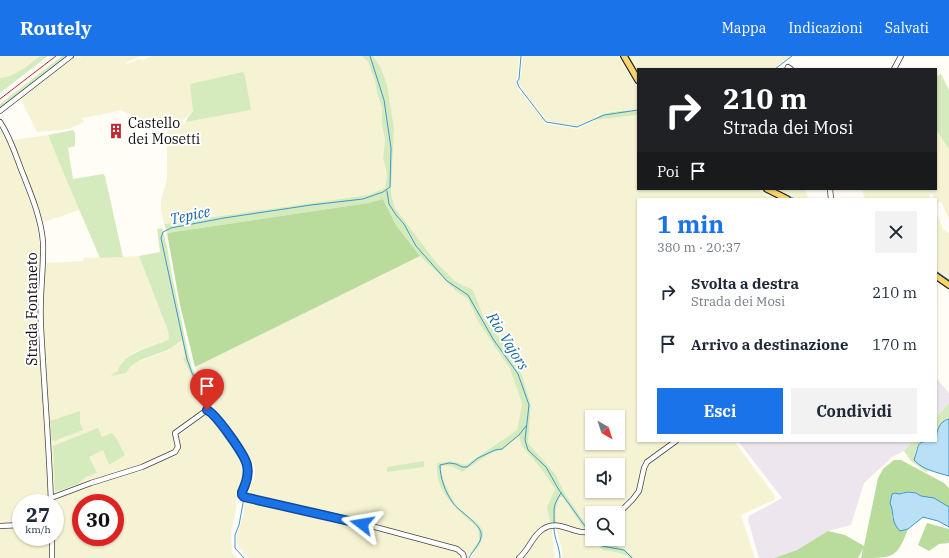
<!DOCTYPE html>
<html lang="it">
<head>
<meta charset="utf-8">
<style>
  :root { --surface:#fff; --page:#f2f2f3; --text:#1f2937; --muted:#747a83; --accent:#1a73e8 }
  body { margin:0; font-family:"IBM Plex Serif",serif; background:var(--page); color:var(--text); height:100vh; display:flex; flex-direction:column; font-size:15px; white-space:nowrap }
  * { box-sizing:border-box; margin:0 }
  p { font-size:13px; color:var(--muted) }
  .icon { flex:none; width:22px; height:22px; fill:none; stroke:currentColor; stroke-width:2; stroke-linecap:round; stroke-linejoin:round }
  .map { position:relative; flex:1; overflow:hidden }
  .panel { position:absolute; left:637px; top:142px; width:300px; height:244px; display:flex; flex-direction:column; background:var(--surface); border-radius:0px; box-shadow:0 1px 3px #0004 }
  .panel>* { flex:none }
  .hud { position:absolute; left:637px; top:12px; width:300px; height:122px; border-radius:0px; box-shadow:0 1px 3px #0004; background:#202124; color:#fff; overflow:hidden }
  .needle { width:26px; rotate:141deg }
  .fabs { position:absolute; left:585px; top:354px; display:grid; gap:8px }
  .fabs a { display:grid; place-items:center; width:40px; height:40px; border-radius:0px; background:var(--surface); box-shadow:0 1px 3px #0004; font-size:20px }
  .speed { position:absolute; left:12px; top:438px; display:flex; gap:8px; font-size:20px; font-weight:700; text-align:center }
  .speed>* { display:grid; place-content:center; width:52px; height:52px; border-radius:50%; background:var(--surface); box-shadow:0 1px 3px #0004; line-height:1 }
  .speed small { font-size:10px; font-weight:400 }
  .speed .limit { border:6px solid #d22; background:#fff; color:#111 }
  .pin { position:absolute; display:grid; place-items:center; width:34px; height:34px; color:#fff; margin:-41px -17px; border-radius:50% 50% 50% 0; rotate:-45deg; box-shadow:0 0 4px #0007 }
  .pin .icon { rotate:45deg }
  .me { position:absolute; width:44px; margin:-22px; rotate:284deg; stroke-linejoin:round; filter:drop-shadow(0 0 3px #0008) }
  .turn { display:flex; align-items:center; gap:14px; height:84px; padding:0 20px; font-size:18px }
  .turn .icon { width:52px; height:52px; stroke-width:2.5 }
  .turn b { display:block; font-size:28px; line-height:34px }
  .then { display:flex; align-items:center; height:38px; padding:0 20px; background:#0003; gap:8px; font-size:15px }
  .round { display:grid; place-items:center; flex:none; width:42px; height:42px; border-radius:0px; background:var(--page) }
  .headline { display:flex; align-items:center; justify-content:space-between; height:68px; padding:0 20px }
  h1 { font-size:24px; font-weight:700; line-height:30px; color:var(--accent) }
  .cta { display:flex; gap:8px; margin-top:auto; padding:8px 20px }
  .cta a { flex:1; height:46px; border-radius:0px; background:var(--accent); color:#fff; font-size:16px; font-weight:700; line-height:46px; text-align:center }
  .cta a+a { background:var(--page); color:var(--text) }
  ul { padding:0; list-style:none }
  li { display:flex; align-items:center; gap:12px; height:52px; padding:0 20px }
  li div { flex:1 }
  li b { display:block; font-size:15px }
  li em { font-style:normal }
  header { display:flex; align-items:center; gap:24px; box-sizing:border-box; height:56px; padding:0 20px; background:var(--accent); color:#fff }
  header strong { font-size:19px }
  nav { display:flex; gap:22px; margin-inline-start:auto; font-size:14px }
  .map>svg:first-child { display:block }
  .industrial { fill:#eee6ef }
  .farmland { fill:#f6f3d4; fill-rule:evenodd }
  .green { fill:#d5ebbd }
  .forest { fill:#b9dc9c }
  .water { fill:#b9e0f7; stroke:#3f96cf }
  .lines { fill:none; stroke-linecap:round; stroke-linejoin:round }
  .stream { stroke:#3f96cf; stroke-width:1 }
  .minor-casing { stroke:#444; stroke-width:6 }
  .major-casing { stroke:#222; stroke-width:8 }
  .minor { stroke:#fff; stroke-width:4.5 }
  .major { stroke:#f9d66b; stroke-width:5.5 }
  .rail { stroke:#c4262e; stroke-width:1 }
  .route-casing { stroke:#114b97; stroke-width:10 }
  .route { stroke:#1a73e8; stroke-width:7 }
  .labels { text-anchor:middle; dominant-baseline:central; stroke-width:4; stroke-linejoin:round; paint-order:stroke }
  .poi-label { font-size:14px; fill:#111; stroke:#fff; text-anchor:start }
  .street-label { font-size:14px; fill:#111; stroke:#fff }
  .water-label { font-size:15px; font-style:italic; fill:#1768a6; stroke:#fff }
</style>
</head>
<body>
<header>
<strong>Routely</strong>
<nav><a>Mappa</a><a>Indicazioni</a><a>Salvati</a></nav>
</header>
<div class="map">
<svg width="949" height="502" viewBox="0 0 949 502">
  <rect width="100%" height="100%" fill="#fffdf5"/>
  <path class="industrial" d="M936 322 949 337V347L936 361Z
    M738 385H913L904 395 892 401 864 427 851 469 828 475 797 494 774 502H759L748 464 749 460 782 442Z"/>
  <path class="farmland" d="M0 0H40L17 17 5 22H0Z
    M73 0 80 2 81 0H140L126 7 127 8 139 3 144 4 152 0H362L368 6 375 25 377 37 382 52V69L385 85 383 102 387 117 385 132 368 139 164 168 161 153V145L167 123V73L184 69 186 66 251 54 193 55 181 66 166 70H158L120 54 118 55 83 62 84 66 71 72 62 74 37 76 20 42Z
    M373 0H520L516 28 518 33 546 68 578 73 598 63 638 59V133H756L776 143H638V385H673L647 404 641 414 638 432 619 453 615 457H592V472L589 473 564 436 556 419 528 387 531 349 522 319 505 289 484 262 473 234 455 225 436 206 395 152 391 138 394 72 387 28 381 12ZM592 361H618V387H592ZM592 409H618V435H592Z
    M523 0H618L638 33V54L614 55 598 59 593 64 575 71 547 65 520 30 518 27 521 17Z
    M626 0H791L774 13H638V18Z
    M0 73 6 82 25 130 36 164 41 196 38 237V266L47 399 48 447H21V481H49L50 502H0Z
    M936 74 949 93V164L941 145 936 148V143H934L932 138 929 139 931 143H865L862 133H936Z
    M48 79 66 123 80 154 41 167 31 133 13 84Z
    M776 133H802L805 134 809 143H798Z
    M936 155 943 173 949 177V222L936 214Z
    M139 200 168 275 169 283 135 296 120 308 135 307 167 295 182 284 185 301 193 323 200 334 209 351 176 376 174 382 176 391 174 396 136 412 52 439 49 352 45 325 42 253 45 207 83 205 84 202Z
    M420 200 455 234 468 243 479 267 510 313 522 348 517 374 468 406 465 409 451 405 437 407 436 416 450 446 478 472 479 484 468 502H466L454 491 248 441 246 439 255 421V412L252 405 244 391 219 356 214 352 215 349 212 339 195 311Z
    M207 358 212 362 242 406 243 420 237 437 236 454 231 475 232 497 237 502H54L55 447H54V444L66 438 136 415 138 417 157 406 177 399 180 392 178 380ZM81 447H115V481H81Z
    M519 379 530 400 543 415 555 433 547 451 550 467 539 471 520 499 514 502H471L483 482 479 469 460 453 449 439 441 414 442 410 446 409 453 410 462 416 491 397 502 394Z
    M682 385H734L775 440 774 444 741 459 755 502H634L630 496 620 490 601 486 598 483H618V460L634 444 646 411Z
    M560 441H563L585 475 556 467 555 462V452Z
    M245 443 350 466 457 495 461 498 463 502H248L237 487V479L244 457Z
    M552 470V479L555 502H522L525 500 540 478 549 471Z
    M556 471 585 478 603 494 615 496 628 500 629 502H562V493Z"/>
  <path class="green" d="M40 0H48L0 37V22C15 21 28 9 40 0Z
    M62 0H70L0 54V48Z
    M362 0H373L381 12 387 28 394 72 391 138 395 152 436 206 455 225 473 234 484 262 505 289 522 319 531 349 528 387 556 419 564 436 589 473 585 475 563 441H560C556 450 554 457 556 467H550L547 451 555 433 543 415 522 390 519 380 502 394 491 397 462 416C455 412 450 408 442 410L441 414C445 429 450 442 460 453 467 460 479 466 483 475 485 482 477 495 470 498L479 484 478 472C460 457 433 434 437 407L451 405 465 409 517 374 522 348 510 313 479 267 468 243 455 234 420 200 396 169 383 143 368 147 167 177 164 168 368 139 385 132 387 117 383 102 385 85 382 69V52L377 37 375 25 368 6Z
    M243 16 245 20 251 54 186 66 188 61 193 55 190 28Z
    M941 18 949 34V93L936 74V21Z
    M638 54V59L593 64C605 54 623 55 638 54Z
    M73 74 75 77V90L68 92 73 123 103 118 105 120 123 201 100 202 66 123 48 79Z
    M162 172 167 190 172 220 189 301 192 312 212 349 209 351C200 336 191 320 184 304L183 302 185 301 182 284C176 288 171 293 165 295 152 301 133 303 126 317L110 320 118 315C123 296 153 291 169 283L168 275 139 200 160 196 157 173Z
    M949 347V363L945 364 936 377V361Z
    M80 355V367L83 374 54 385 52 384 50 365Z
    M98 372 102 381 112 377 116 382 125 399 109 409 103 394 89 401 97 417 86 421 78 428 55 436 53 390Z
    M913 385H924L916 393 914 404 919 409 929 414 926 416 911 405 904 395Z
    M424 405V411L387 416V411Z
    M590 477 592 478V483C597 483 599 485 604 486 616 490 626 491 634 502H629L628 500 615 496 603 494 585 478Z"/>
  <path class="forest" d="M383 143 396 169 420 200 195 311 180 249 167 177 368 147Z
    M894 404H901L944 427 949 432V451C939 444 933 443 922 440 917 439 922 439 917 437 909 434 899 437 892 441L890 447 893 454 892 461 900 475 908 473C897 502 894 502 861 502L863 493 858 502H774L797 494 828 475 845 479 864 490 878 422 883 413Z
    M927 467 949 473V487L939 488 929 495 918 489Z"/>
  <path class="water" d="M949 363V420C936 416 923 414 914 404 920 387 915 385 936 385 936 376 939 365 949 363Z
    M908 436 916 437 921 440 934 442 949 451V471L938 465 923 461 908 473 900 475C890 465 895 458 890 447L892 438 895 437 899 438Z"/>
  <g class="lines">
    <path class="stream" d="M521 0 519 23 517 26 519 31 546 66 577 71 604 59 638 54
      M775 13 792 0
      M774 133 795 143
      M387 135 389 148 396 159 404 168 416 190 447 225 468 239 493 283 518 318 529 349 525 384 528 394 546 411 559 434 587 473
      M936 215 949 224
      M245 439 249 431 252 415 248 401 235 381 209 349 192 317 187 303 161 182 163 176 171 172 224 162 311 149 363 143 383 136 390 131 391 92 384 44 370 0
      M244 442 239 469 235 479V492L244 502
      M554 469C555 451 551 453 561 437
      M554 472C554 483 560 491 560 502
      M589 478 592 482
      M593 483 602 490 624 494 632 502
      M469 502C472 495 480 489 481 481 484 469 459 456 453 447 445 436 440 421 440 409L449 407 456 408 462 411H467L478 402 495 394 502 393 519 379 526 370"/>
    <defs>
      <path id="minor" d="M787 13 788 11 791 13
        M894 13 901 0
        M0 55 71 0
        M0 66C10 81 15 97 21 113 30 136 41 161 43 186 44 214 39 242 41 271 44 330 49 388 51 447
        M830 133 831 143
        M51 442 91 427 142 411 175 396 178 391 175 377 207 354C216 358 244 399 247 409 249 419 246 427 242 436V439L244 441 334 460 457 493 463 498 464 502
        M618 458 633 443 639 435 644 412 647 406 676 385
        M0 470 21 469
        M52 481V502
        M519 502C529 494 532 480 543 473 559 462 576 481 592 475"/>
      <path id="major" d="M624 0 638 24
        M767 133 787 143
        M936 220 949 229"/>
    </defs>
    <use href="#minor" class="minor-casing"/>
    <use href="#major" class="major-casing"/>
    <use href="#minor" class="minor"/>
    <use href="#major" class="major"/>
    <path class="rail" d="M0 43 56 0"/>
  </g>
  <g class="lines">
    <defs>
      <path id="route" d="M207 354C216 358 245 399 247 409 249 419 246 427 242 436V439L244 441 362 468"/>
    </defs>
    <use href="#route" class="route-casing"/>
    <use href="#route" class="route"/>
  </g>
  <defs>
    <symbol id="building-bare" viewBox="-9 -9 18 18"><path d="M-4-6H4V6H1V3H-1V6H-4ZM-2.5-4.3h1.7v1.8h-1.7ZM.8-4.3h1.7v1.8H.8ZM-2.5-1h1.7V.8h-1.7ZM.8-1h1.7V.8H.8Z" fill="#c4262e" stroke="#fff" stroke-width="2.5" paint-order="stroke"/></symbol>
  </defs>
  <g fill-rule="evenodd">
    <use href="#building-bare" x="105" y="64" width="22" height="22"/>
  </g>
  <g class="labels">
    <g class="poi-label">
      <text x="128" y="67">Castello<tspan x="128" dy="16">dei Mosetti</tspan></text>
    </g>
    <g class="street-label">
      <text transform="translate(32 253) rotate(-90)">Strada Fontaneto</text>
    </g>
    <g class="water-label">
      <text transform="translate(190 159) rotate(-12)">Tepice</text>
      <text transform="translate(508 285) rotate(58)">Rio Vajors</text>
    </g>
  </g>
</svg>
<div class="fabs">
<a><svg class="needle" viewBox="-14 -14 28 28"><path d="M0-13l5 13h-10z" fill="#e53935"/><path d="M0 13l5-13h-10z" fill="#747a83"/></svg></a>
<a><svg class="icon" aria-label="sound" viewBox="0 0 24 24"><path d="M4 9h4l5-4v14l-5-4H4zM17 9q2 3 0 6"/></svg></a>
<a><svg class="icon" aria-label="search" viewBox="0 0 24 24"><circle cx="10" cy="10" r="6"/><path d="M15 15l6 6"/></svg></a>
</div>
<div class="speed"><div>27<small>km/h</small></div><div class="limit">30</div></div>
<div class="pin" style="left:207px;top:354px;background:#d93025"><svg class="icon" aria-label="arrive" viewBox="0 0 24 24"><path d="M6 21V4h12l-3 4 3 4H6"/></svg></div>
<svg class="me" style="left:362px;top:468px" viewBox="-20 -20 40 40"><path d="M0-17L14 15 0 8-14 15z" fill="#1a73e8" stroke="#fff" stroke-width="4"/></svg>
<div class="hud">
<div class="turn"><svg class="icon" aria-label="right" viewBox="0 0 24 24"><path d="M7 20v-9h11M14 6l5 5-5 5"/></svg><div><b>210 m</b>Strada dei Mosi</div></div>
<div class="then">Poi<svg class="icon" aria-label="arrive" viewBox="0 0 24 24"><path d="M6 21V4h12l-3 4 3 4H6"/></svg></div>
</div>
<section class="panel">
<div class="headline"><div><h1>1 min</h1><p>380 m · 20:37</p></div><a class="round"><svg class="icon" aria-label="close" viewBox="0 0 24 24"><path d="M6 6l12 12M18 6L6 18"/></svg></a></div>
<ul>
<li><svg class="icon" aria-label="right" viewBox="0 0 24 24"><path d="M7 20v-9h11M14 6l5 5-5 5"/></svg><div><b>Svolta a destra</b><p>Strada dei Mosi</p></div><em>210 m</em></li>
<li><svg class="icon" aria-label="arrive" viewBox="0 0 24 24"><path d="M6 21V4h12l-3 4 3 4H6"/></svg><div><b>Arrivo a destinazione</b></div><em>170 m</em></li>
</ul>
<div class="cta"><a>Esci</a><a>Condividi</a></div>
</section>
</div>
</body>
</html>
